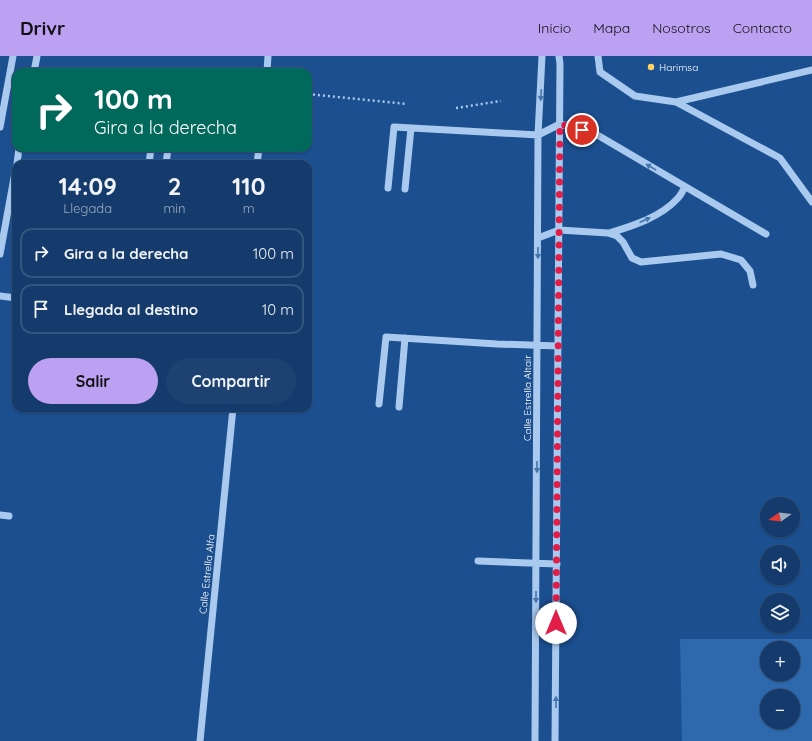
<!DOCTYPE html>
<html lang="es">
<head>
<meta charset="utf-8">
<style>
  :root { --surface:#143b6b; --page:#1d4271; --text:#f1f3f6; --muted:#9dadc1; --line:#33557e; --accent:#bca0f2 }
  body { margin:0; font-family:Quicksand,sans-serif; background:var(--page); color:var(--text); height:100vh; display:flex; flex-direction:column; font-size:15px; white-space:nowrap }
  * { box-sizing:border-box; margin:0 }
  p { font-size:13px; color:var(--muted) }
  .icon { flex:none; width:22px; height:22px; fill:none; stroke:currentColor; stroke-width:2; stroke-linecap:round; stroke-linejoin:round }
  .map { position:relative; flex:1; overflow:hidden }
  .side { position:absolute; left:12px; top:104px; width:300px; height:252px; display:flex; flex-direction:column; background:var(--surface); border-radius:12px; box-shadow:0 1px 3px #0004,0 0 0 1px var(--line) }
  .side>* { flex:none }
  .guide { position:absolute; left:12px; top:12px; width:300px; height:84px; border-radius:12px; box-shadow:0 1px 3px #0004,0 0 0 1px var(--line); background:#00695c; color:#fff; overflow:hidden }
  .needle { width:26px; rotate:256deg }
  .tools { position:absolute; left:760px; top:441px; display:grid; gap:8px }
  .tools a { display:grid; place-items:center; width:40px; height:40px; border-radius:50%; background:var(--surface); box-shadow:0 1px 3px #0004,0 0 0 1px var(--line); font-size:20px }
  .pin { position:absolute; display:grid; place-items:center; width:34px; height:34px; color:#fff; margin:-17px; border:2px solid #fff; border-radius:50%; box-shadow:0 1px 4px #0007 }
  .me { position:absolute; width:44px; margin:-22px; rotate:0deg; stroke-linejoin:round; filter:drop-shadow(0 0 3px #0008) }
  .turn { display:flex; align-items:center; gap:14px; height:84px; padding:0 16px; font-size:18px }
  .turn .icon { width:52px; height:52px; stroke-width:2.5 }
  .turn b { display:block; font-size:28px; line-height:34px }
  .eta { display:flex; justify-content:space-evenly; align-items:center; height:68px; text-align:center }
  .eta b { font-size:24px; font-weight:800; line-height:28px }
  .primary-button { display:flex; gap:8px; margin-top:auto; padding:8px 16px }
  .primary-button a { flex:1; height:46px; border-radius:24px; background:var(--accent); color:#111; font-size:16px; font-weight:800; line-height:46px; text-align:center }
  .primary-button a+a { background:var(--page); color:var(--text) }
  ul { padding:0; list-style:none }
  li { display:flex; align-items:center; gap:12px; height:50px; margin:0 8px 6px; padding:0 8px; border:2px solid var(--line); border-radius:12px }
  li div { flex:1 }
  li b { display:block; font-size:15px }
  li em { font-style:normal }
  header { display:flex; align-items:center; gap:24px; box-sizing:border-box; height:56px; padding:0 20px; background:var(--accent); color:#111 }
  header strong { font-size:19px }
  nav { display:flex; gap:22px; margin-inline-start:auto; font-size:14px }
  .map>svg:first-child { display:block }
  .green { fill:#2e69ad; fill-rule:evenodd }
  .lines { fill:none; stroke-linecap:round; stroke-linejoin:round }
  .path { stroke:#a9c9ee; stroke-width:2.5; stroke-dasharray:2 3; stroke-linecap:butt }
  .minor { stroke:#a9c9ee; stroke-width:7 }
  .oneway { fill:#4674ac }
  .route { stroke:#e11d48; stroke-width:7; stroke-dasharray:0 12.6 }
  .poi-dot { fill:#ffd166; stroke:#1b4f8f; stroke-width:1.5 }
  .labels { text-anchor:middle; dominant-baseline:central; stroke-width:3; stroke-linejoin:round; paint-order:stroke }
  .poi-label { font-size:10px; fill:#fff; stroke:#1b4f8f; text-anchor:start }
  .street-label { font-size:10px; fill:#fff; stroke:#1b4f8f }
</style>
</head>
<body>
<header>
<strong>Drivr</strong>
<nav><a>Inicio</a><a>Mapa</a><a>Nosotros</a><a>Contacto</a></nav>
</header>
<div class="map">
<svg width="812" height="685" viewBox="0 0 812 685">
  <rect width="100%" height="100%" fill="#1b4f8f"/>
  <path class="green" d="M680 583H812V685H682ZM767 592H793V618H767ZM767 640H793V666H767Z"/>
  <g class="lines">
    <path class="path" d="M308 38 407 48
      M456 52 501 45"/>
    <path class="minor" d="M598 0 600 16 635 40 676 46 780 102 812 146
      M34 16 37 0
      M267 16 268 0
      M676 46 812 14
      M0 71 13 0
      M17 108 19 92
      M149 108 151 92
      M166 108 168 92
      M257 108 259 92
      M388 132 394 71 538 79 560 68 594 77 766 178
      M405 133 411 72
      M609 177C633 170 661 161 678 142 681 139 683 134 685 131
      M538 182 559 174 608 177 617 180 623 186 632 202 641 206 721 198 741 204 750 215 753 229
      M0 198 16 111
      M0 240 16 242
      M379 348 386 281 497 288 558 290
      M399 351 405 282
      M0 459 9 460
      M478 505 557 508
      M200 685 233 352
      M535 685 538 79 542 0
      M555 685 560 8 559 0"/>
  </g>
  <defs><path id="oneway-solid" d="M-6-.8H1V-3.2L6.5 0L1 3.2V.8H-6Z"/></defs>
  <g class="oneway">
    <use href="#oneway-solid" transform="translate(541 39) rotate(93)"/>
    <use href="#oneway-solid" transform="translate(651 111) rotate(-149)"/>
    <use href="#oneway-solid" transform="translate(645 164) rotate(-25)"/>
    <use href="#oneway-solid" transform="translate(538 197) rotate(90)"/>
    <use href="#oneway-solid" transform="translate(537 411) rotate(90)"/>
    <use href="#oneway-solid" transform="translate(536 541) rotate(90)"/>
    <use href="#oneway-solid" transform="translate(556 646) rotate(-90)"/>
  </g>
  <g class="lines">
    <path class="route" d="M556 567 560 68 582 74"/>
  </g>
  <circle class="poi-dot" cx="651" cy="11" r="4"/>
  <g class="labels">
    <g class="poi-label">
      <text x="659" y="11">Harimsa</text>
    </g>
    <g class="street-label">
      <text transform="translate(527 342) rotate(-90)">Calle Estrella Altair</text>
      <text transform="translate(207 518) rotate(-84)">Calle Estrella Alfa</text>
    </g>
  </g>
</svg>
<div class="tools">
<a><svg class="needle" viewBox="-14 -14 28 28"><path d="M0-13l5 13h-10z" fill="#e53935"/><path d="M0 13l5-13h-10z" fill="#9dadc1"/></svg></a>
<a><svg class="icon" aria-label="sound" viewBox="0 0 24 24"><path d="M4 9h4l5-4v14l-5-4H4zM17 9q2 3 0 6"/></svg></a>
<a><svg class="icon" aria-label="layers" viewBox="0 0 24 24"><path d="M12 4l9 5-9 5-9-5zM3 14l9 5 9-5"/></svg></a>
<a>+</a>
<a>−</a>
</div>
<div class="pin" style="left:582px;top:74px;background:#d93025"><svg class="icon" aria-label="arrive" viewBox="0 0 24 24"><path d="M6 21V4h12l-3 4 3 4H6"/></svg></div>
<svg class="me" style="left:556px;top:567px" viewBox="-20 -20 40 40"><circle r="19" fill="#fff"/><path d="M0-13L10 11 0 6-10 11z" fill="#e11d48"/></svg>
<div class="guide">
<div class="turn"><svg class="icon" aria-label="right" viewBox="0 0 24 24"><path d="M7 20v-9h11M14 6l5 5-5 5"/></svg><div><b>100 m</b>Gira a la derecha</div></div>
</div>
<section class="side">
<div class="eta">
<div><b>14:09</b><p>Llegada</p></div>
<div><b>2</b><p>min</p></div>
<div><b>110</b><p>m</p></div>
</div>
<ul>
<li><svg class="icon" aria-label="right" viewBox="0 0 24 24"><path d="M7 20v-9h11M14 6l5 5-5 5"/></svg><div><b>Gira a la derecha</b></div><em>100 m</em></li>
<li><svg class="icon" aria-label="arrive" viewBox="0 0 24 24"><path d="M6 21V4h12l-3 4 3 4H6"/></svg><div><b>Llegada al destino</b></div><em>10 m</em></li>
</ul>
<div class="primary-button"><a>Salir</a><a>Compartir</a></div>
</section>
</div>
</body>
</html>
